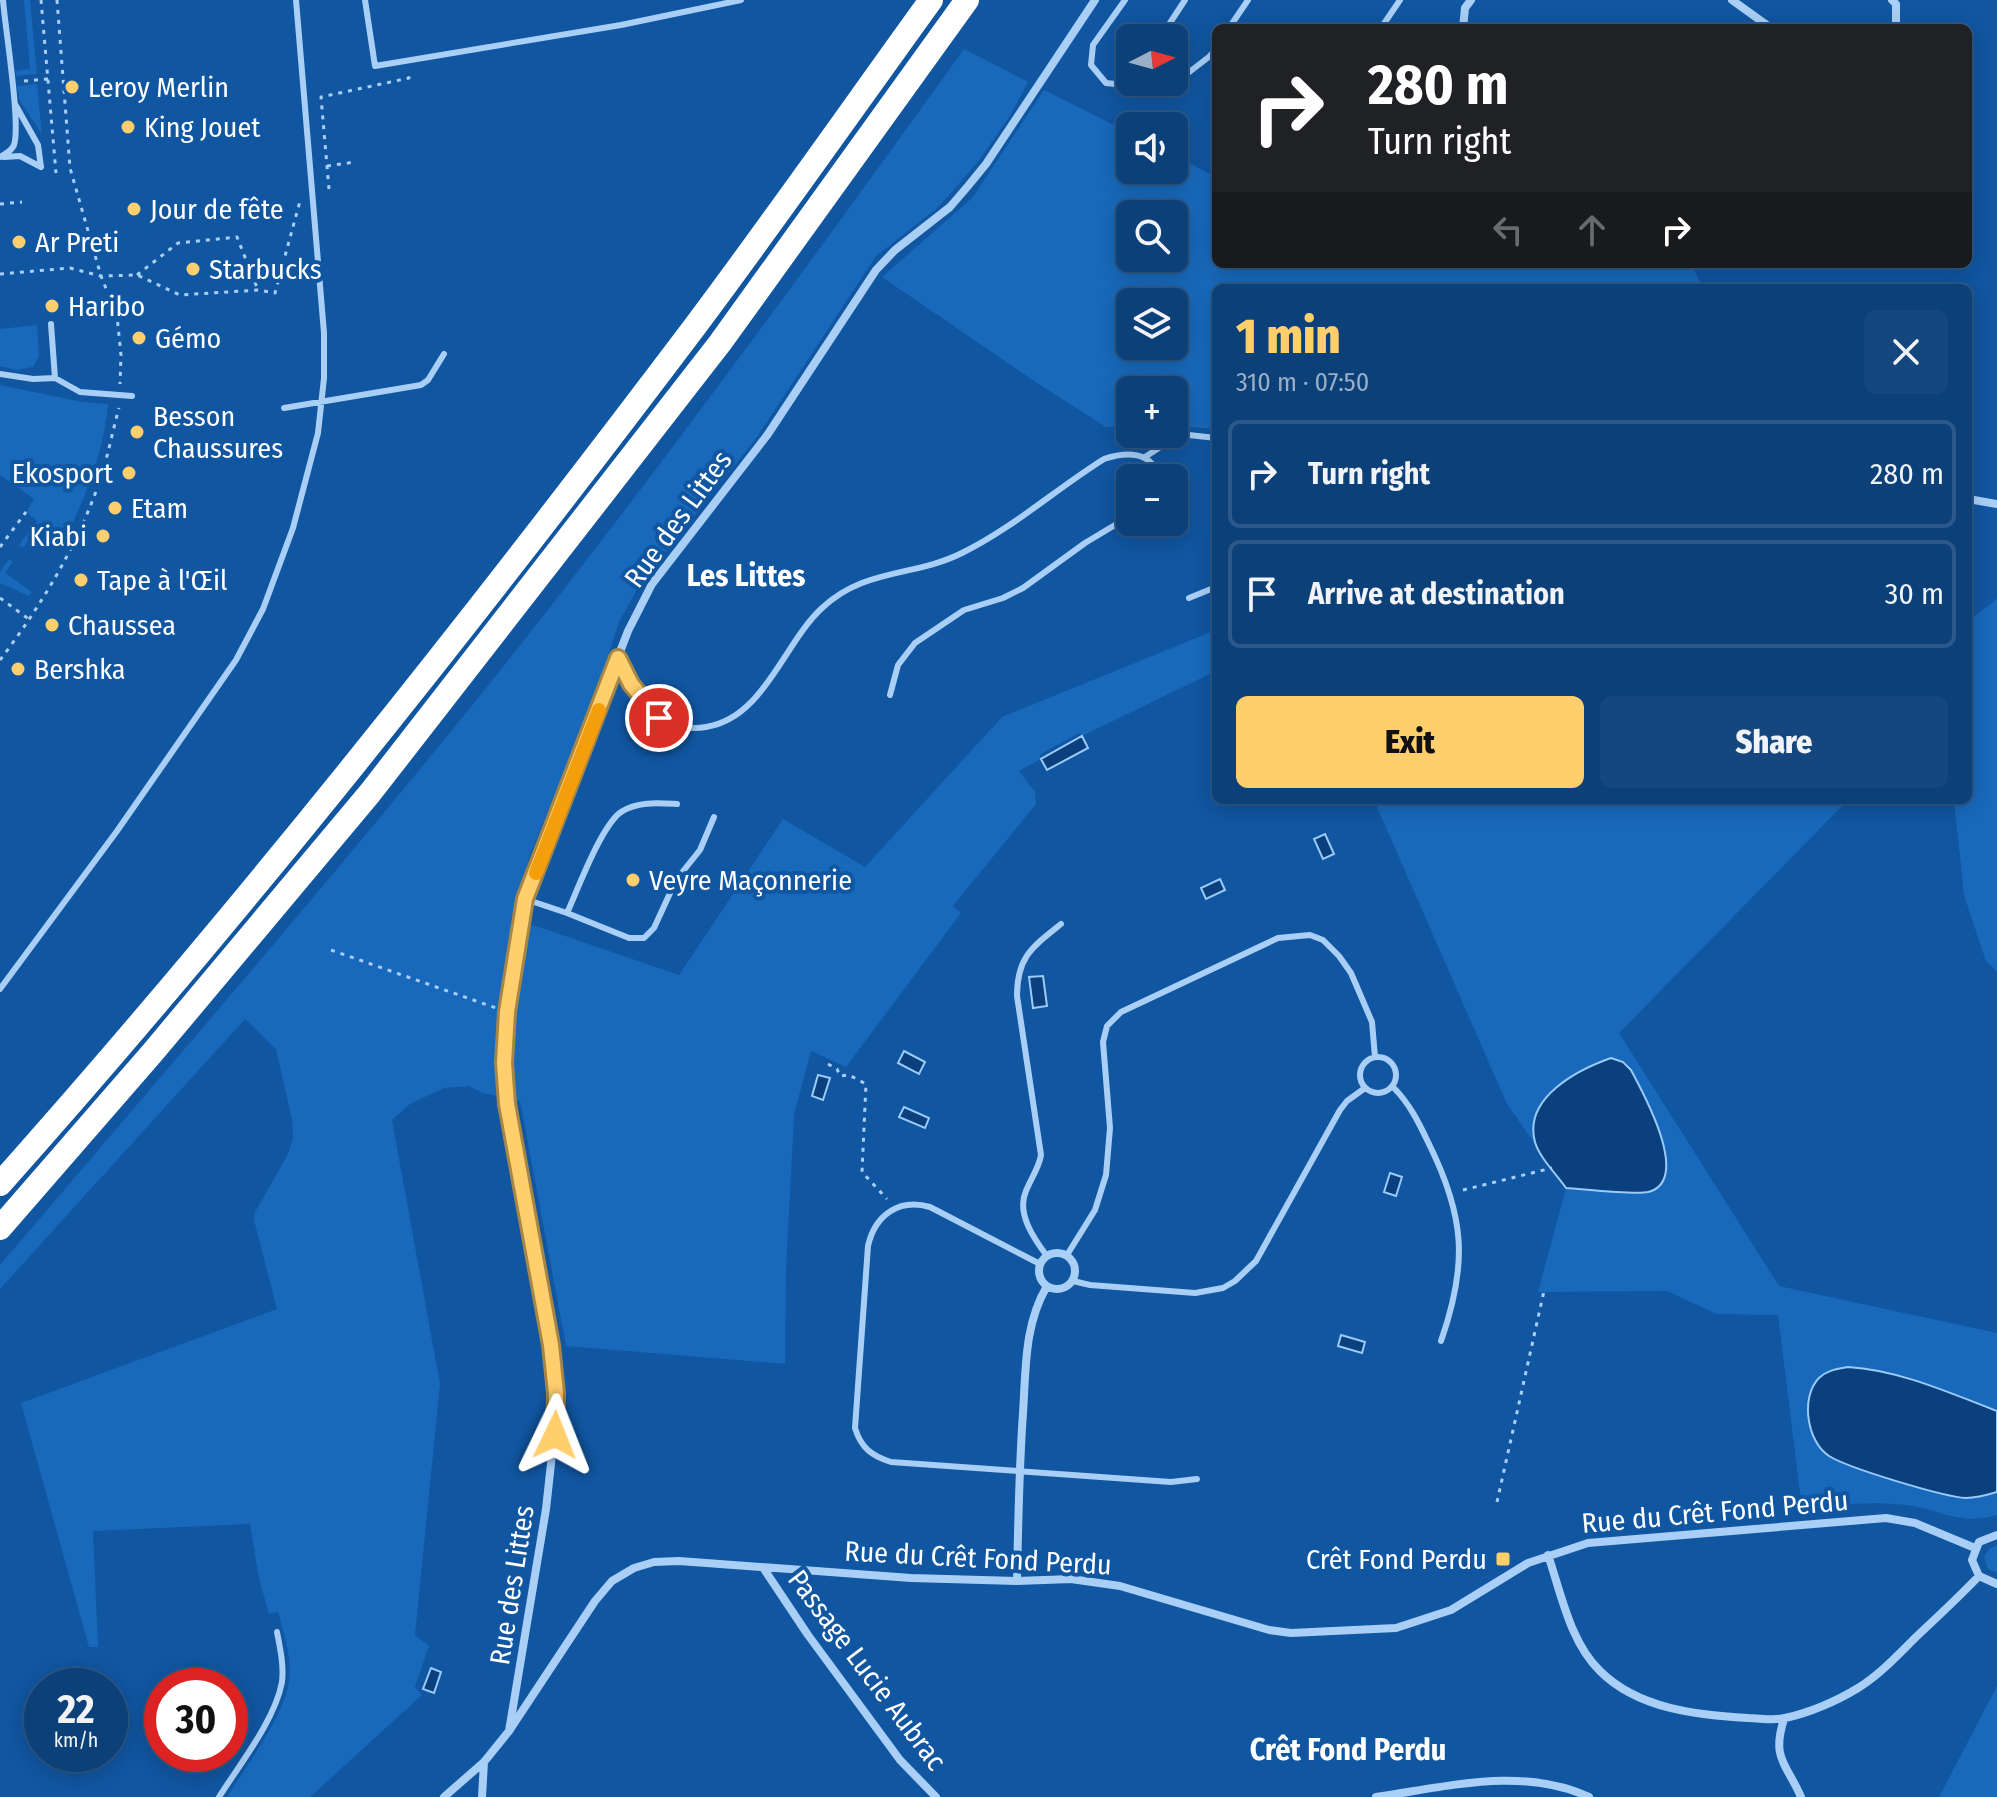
<!DOCTYPE html>
<html lang="en">
<head>
<meta charset="utf-8">
<style>
  :root { --surface:#0c4079; --page:#15477e; --text:#f1f3f6; --muted:#9aafc6; --line:#2c598a; --accent:#ffce6d }
  body { margin:0; font-family:"Fira Sans Condensed",sans-serif; background:var(--page); color:var(--text); height:100vh; display:flex; flex-direction:column; font-size:30px; white-space:nowrap }
  * { box-sizing:border-box; margin:0 }
  p { font-size:26px; color:var(--muted) }
  .icon { flex:none; width:44px; height:44px; fill:none; stroke:currentColor; stroke-width:2; stroke-linecap:round; stroke-linejoin:round }
  .map { position:relative; flex:1; overflow:hidden }
  .panel { position:absolute; left:1212px; top:284px; width:760px; height:520px; display:flex; flex-direction:column; background:var(--surface); border-radius:12px; box-shadow:0 4px 20px #0003,0 0 0 2px var(--line) }
  .panel>* { flex:none }
  .banner { position:absolute; left:1212px; top:24px; width:760px; height:244px; border-radius:12px; box-shadow:0 4px 20px #0003,0 0 0 2px var(--line); background:#202124; color:#fff; overflow:hidden }
  .needle { width:52px; rotate:84deg }
  .fabs { position:absolute; left:1116px; top:24px; display:grid; gap:16px }
  .fabs a { display:grid; place-items:center; width:72px; height:72px; border-radius:12px; background:var(--surface); box-shadow:0 4px 20px #0003,0 0 0 2px var(--line); font-size:40px }
  .speed { position:absolute; left:24px; top:1668px; display:flex; gap:16px; font-size:40px; font-weight:700; text-align:center }
  .speed>* { display:grid; place-content:center; width:104px; height:104px; border-radius:50%; background:var(--surface); box-shadow:0 4px 20px #0003,0 0 0 2px var(--line); line-height:1 }
  .speed small { font-size:20px; font-weight:400 }
  .speed .limit { border:12px solid #d22; background:#fff; color:#111 }
  .pin { position:absolute; display:grid; place-items:center; width:68px; height:68px; color:#fff; margin:-34px; border:4px solid #fff; border-radius:50%; box-shadow:0 2px 8px #0007 }
  .me { position:absolute; width:88px; margin:-44px; rotate:2deg; stroke-linejoin:round; filter:drop-shadow(0 0 6px #0008) }
  .turn { display:flex; align-items:center; gap:28px; height:168px; padding:0 24px; font-size:36px }
  .turn .icon { width:104px; height:104px; stroke-width:2.5 }
  .turn b { display:block; font-size:56px; line-height:68px }
  .lanes { display:flex; align-items:center; height:76px; padding:0 24px; background:#0003; justify-content:center; gap:40px; direction:ltr }
  .lanes .off { opacity:.35 }
  .round { display:grid; place-items:center; flex:none; width:84px; height:84px; border-radius:12px; background:var(--page) }
  .head { display:flex; align-items:center; justify-content:space-between; height:136px; padding:0 24px }
  h1 { font-size:48px; font-weight:800; line-height:60px; color:var(--accent) }
  .primary-button { display:flex; gap:16px; margin-top:auto; padding:16px 24px }
  .primary-button a { flex:1; height:92px; border-radius:12px; background:var(--accent); color:#111; font-size:32px; font-weight:800; line-height:92px; text-align:center }
  .primary-button a+a { background:var(--page); color:var(--text) }
  ul { padding:0; list-style:none }
  li { display:flex; align-items:center; gap:24px; height:108px; margin:0 16px 12px; padding:0 8px; border:4px solid var(--line); border-radius:12px }
  li div { flex:1 }
  li b { display:block; font-size:30px }
  li em { font-style:normal }
  .map>svg:first-child { display:block }
  .green { fill:#1869bb; fill-rule:evenodd }
  .water { fill:#0a407d; stroke:#9bcaf9; stroke-width:2 }
  .lines { fill:none; stroke-linecap:round; stroke-linejoin:round }
  .path { stroke:#a9cff6; stroke-width:3; stroke-dasharray:4 6; stroke-linecap:butt }
  .lane { stroke:#a9cff6; stroke-width:6 }
  .street { stroke:#a9cff6; stroke-width:8 }
  .highway { stroke:#fff; stroke-width:24 }
  .route-casing { stroke:#a68647; stroke-width:20 }
  .route { stroke:#ffce6d; stroke-width:14 }
  .slow { stroke:#f59e0b; stroke-width:14 }
  .poi-dot { fill:#ffce6d; stroke:#1056a1; stroke-width:3 }
  .labels { text-anchor:middle; dominant-baseline:central; stroke-width:8; stroke-linejoin:round; paint-order:stroke }
  .poi-label { font-size:28px; fill:#fff; stroke:#1056a1; text-anchor:start }
  .street-label { font-size:28px; fill:#fff; stroke:#1056a1 }
  .neighbourhood-label { font-size:30px; font-weight:bold; fill:#fff; stroke:#1056a1 }
</style>
</head>
<body>
<div class="map">
<svg width="1997" height="1797" viewBox="0 0 1997 1797">
  <rect width="100%" height="100%" fill="#1056a1"/>
  <path class="green" d="M24 0H30L37 74 16 76 15 71 30 69Z
    M964 49 1028 82 1010 116 980 159 952 192 936 209 876 256 757 437 640 584 619 622 595 696 530 855 510 923 536 926 679 975 783 819 865 867 1002 717 1216 630V671L1082 736 1079 733 1039 755 1041 759 1019 771 1035 792 1036 804 953 906 961 913 846 1067 811 1051 794 1115 786 1271 785 1364 566 1346 520 1101 483 1093 469 1086 444 1088 410 1104 392 1120 440 1384 415 1635 429 1646 415 1687 422 1695 310 1797H227C245 1767 286 1714 289 1680 292 1657 284 1634 278 1612L269 1614 259 1579 250 1524 93 1531 98 1647H89L21 1403 277 1309 254 1220 255 1212 287 1156 293 1139 292 1120 276 1049 245 1019 0 1289V1265C162 1075 326 886 483 692 650 483 808 266 964 49Z
    M37 84 42 134 20 101 17 86Z
    M1044 90 1130 133V170H1174V155L1216 177V264H1691L1703 288H1216V429L1174 426V390H1130V426L1106 427 1037 383 882 277 972 198ZM1174 214V258H1130V214ZM1130 302H1174V346H1130Z
    M37 325 39 356 33 367 16 370 0 366V329Z
    M0 385 82 402 108 404C104 452 86 494 66 538L43 521 23 548 19 545 37 521 26 512 34 499 0 475Z
    M9 559 13 562 5 573 32 592 29 596 0 583V572Z
    M1997 599V971L1986 961 1964 895 1954 800H1968V621Z
    M1374 800H1786L1788 803 1791 800H1848L1619 1033 1779 1286 1997 1333V1515C1959 1526 1943 1510 1907 1505 1871 1501 1837 1504 1802 1509L1778 1315 1717 1314 1667 1291 1538 1292 1566 1188 1507 1104Z
    M1997 1545V1573L1988 1569 1984 1557 1989 1549Z
    M1997 1686V1797H1939Z"/>
  <path class="water" d="M1082 736 1088 748 1047 770 1041 759Z
    M1325 834 1334 854 1323 859 1314 839Z
    M1220 879 1225 890 1206 899 1201 888Z
    M1043 976 1047 1006 1033 1008 1029 977Z
    M904 1051 925 1062 919 1074 898 1063Z
    M1611 1058 1623 1062 1631 1070C1642 1091 1693 1181 1648 1192 1634 1195 1583 1189 1566 1188 1557 1175 1539 1157 1535 1142 1523 1098 1577 1070 1611 1058Z
    M818 1075 830 1078 823 1100 812 1096Z
    M904 1107 929 1118 925 1128 899 1117Z
    M1390 1173 1402 1177 1396 1196 1384 1192Z
    M1341 1335 1365 1342 1362 1353 1338 1346Z
    M1848 1367C1899 1370 1950 1393 1997 1411V1492C1987 1495 1977 1498 1966 1498 1944 1497 1848 1468 1829 1456 1807 1442 1800 1397 1819 1378 1827 1370 1838 1369 1848 1367Z
    M431 1668 441 1672 434 1693 423 1689Z"/>
  <g class="lines">
    <path class="path" d="M41 0 56 173
      M57 0 70 168 101 276 117 316 121 355 120 384
      M24 81 48 79
      M327 166 355 162
      M329 189 321 97 409 78 410 73
      M0 204 22 202
      M0 274 70 268 101 276 137 275 180 295 258 290 275 293 300 201
      M137 275 178 243 237 237 258 290
      M0 547 26 512
      M0 598 30 620
      M0 660C40 607 75 550 98 486 107 461 112 433 119 408
      M331 950 496 1008
      M828 1064 837 1069 840 1076 849 1075 866 1084 862 1172 887 1199
      M1463 1190 1552 1168
      M1497 1502 1544 1291"/>
    <path class="lane" d="M365 0 375 66 621 25 741 0
      M1125 0 1093 45 1091 65 1106 83 1125 85 1130 79
      M1229 28 1248 0
      M1381 28 1400 0
      M1160 38 1185 0
      M1125 85 1144 95 1161 94 1210 56 1216 48
      M15 104 38 145 41 167
      M0 157C6 153 11 152 14 145 21 124 5 27 3 0
      M4 157 20 156 41 167
      M51 324 55 378
      M0 374 33 379 55 378 80 392 132 396
      M284 408 421 385 428 380 444 354
      M1145 457 1180 434 1216 438
      M1189 598 1216 587
      M618 658C636 694 659 735 706 727 764 718 783 644 822 608 864 568 914 577 962 553 1013 528 1056 489 1104 459 1125 452 1153 450 1158 478
      M890 695 898 665 915 643 964 610 1003 598 1023 588 1085 543 1130 516
      M525 899 567 913 629 938H644L654 928 676 880 700 850 714 817
      M567 913C578 889 601 826 621 812 637 801 659 803 677 804
      M0 989 117 831 236 660 263 609 293 528 318 433 324 378V333L296 0
      M1360 1075a18 18 0 1 1 36 0a18 18 0 1 1-36 0Z
      M1393 1087C1410 1104 1419 1123 1429 1144 1465 1217 1468 1264 1441 1341
      M1067 1255 1095 1210 1106 1175 1110 1128 1103 1042 1107 1026 1121 1012 1278 938 1310 935 1323 940 1339 956 1351 973 1372 1022 1375 1057
      M1047 1256C1034 1239 1016 1213 1026 1191 1031 1178 1039 1168 1041 1155L1017 996C1017 957 1032 947 1061 924
      M1040 1264 930 1207C899 1198 875 1215 868 1246L855 1428C861 1448 872 1456 891 1462L1171 1482 1197 1479
      M1073 1281 1090 1285 1195 1293 1223 1288 1235 1281 1256 1261 1340 1110 1347 1101 1365 1088
      M219 1797C240 1764 275 1720 282 1682 284 1665 280 1648 277 1632"/>
    <path class="street" d="M1732 0 1771 28
      M1892 0 1896 4V28
      M1463 28 1465 8 1471 0
      M1968 499 1997 504
      M1039 1271a18 18 0 1 1 36 0a18 18 0 1 1-36 0Z
      M1997 1535 1979 1542 1972 1560 1979 1576 1997 1584
      M1548 1555C1561 1593 1570 1642 1600 1671 1638 1709 1697 1715 1748 1718 1760 1718 1773 1721 1785 1718 1809 1713 1837 1701 1858 1688 1879 1675 1896 1657 1913 1640 1935 1619 1958 1598 1979 1576
      M764 1569 808 1635 900 1760 936 1797
      M1017 1581C1018 1525 1019 1469 1023 1413 1026 1369 1024 1325 1047 1286
      M1784 1719C1771 1759 1787 1764 1801 1797
      M509 1731 546 1509 556 1418 551 1345 505 1083 507 1012 525 899 628 631 652 584 768 434 876 270 895 250 950 207 968 186 986 164 1095 0
      M444 1797 484 1762 509 1731 595 1601 612 1581 634 1568 654 1562 679 1561 911 1578 1017 1581 1071 1579 1120 1586 1269 1630 1291 1633 1396 1628 1451 1610 1528 1563 1588 1543 1886 1518 1915 1523 1975 1548
      M482 1797 484 1762
      M1376 1797C1447 1787 1522 1766 1589 1797"/>
    <path class="highway" d="M0 1184C245 909 474 619 696 325 776 218 853 108 931 0
      M0 1228 153 1052 370 793 720 343 967 0"/>
  </g>
  <g class="lines">
    <defs>
      <path id="route" d="M555 1435 556 1393 551 1345 507 1104 504 1063 507 1012 525 899 618 658 631 684 659 718"/>
    </defs>
    <use href="#route" class="route-casing"/>
    <use href="#route" class="route"/>
    <path class="slow" d="M536 873 599 710"/>
  </g>
  <g class="poi-dot">
    <circle cx="72" cy="87" r="8"/>
    <circle cx="128" cy="127" r="8"/>
    <circle cx="134" cy="209" r="8"/>
    <circle cx="19" cy="242" r="8"/>
    <circle cx="193" cy="269" r="8"/>
    <circle cx="52" cy="306" r="8"/>
    <circle cx="139" cy="338" r="8"/>
    <circle cx="137" cy="432" r="8"/>
    <circle cx="129" cy="473" r="8"/>
    <circle cx="115" cy="508" r="8"/>
    <circle cx="103" cy="536" r="8"/>
    <circle cx="81" cy="580" r="8"/>
    <circle cx="52" cy="625" r="8"/>
    <circle cx="18" cy="669" r="8"/>
    <circle cx="633" cy="880" r="8"/>
    <rect x="1495" y="1551" width="16" height="16" rx="4"/>
  </g>
  <g class="labels">
    <g class="poi-label">
      <text x="88" y="87">Leroy Merlin</text>
      <text x="144" y="127">King Jouet</text>
      <text x="150" y="209">Jour de fête</text>
      <text x="35" y="242">Ar Preti</text>
      <text x="209" y="269">Starbucks</text>
      <text x="68" y="306">Haribo</text>
      <text x="155" y="338">Gémo</text>
      <text x="153" y="416">Besson<tspan x="153" dy="32">Chaussures</tspan></text>
      <text x="113" y="473" text-anchor="end">Ekosport</text>
      <text x="131" y="508">Etam</text>
      <text x="87" y="536" text-anchor="end">Kiabi</text>
      <text x="97" y="580">Tape à l'Œil</text>
      <text x="68" y="625">Chaussea</text>
      <text x="34" y="669">Bershka</text>
      <text x="649" y="880">Veyre Maçonnerie</text>
      <text x="1487" y="1559" text-anchor="end">Crêt Fond Perdu</text>
    </g>
    <g class="street-label">
      <text transform="translate(678 519) rotate(-54)">Rue des Littes</text>
      <text transform="translate(1715 1512) rotate(-5)">Rue du Crêt Fond Perdu</text>
      <text transform="translate(978 1558) rotate(3)">Rue du Crêt Fond Perdu</text>
      <text transform="translate(512 1585) rotate(-81)">Rue des Littes</text>
      <text transform="translate(867 1670) rotate(53)">Passage Lucie Aubrac</text>
    </g>
    <g class="neighbourhood-label">
      <text x="746" y="576">Les Littes</text>
      <text x="1348" y="1750">Crêt Fond Perdu</text>
    </g>
  </g>
</svg>
<div class="fabs">
<a><svg class="needle" viewBox="-14 -14 28 28"><path d="M0-13l5 13h-10z" fill="#e53935"/><path d="M0 13l5-13h-10z" fill="#9aafc6"/></svg></a>
<a><svg class="icon" aria-label="sound" viewBox="0 0 24 24"><path d="M4 9h4l5-4v14l-5-4H4zM17 9q2 3 0 6"/></svg></a>
<a><svg class="icon" aria-label="search" viewBox="0 0 24 24"><circle cx="10" cy="10" r="6"/><path d="M15 15l6 6"/></svg></a>
<a><svg class="icon" aria-label="layers" viewBox="0 0 24 24"><path d="M12 4l9 5-9 5-9-5zM3 14l9 5 9-5"/></svg></a>
<a>+</a>
<a>−</a>
</div>
<div class="speed"><div>22<small>km/h</small></div><div class="limit">30</div></div>
<div class="pin" style="left:659px;top:718px;background:#d93025"><svg class="icon" aria-label="arrive" viewBox="0 0 24 24"><path d="M6 21V4h12l-3 4 3 4H6"/></svg></div>
<svg class="me" style="left:555px;top:1435px" viewBox="-20 -20 40 40"><path d="M0-17L14 15 0 8-14 15z" fill="#ffce6d" stroke="#fff" stroke-width="4"/></svg>
<div class="banner">
<div class="turn"><svg class="icon" aria-label="right" viewBox="0 0 24 24"><path d="M7 20v-9h11M14 6l5 5-5 5"/></svg><div><b>280 m</b>Turn right</div></div>
<div class="lanes"><svg class="icon off" aria-label="left" viewBox="0 0 24 24"><path d="M17 20v-9H6M10 6l-5 5 5 5"/></svg><svg class="icon off" aria-label="ahead" viewBox="0 0 24 24"><path d="M12 20V5M6 11l6-6 6 6"/></svg><svg class="icon" aria-label="right" viewBox="0 0 24 24"><path d="M7 20v-9h11M14 6l5 5-5 5"/></svg></div>
</div>
<section class="panel">
<div class="head"><div><h1>1 min</h1><p>310 m · 07:50</p></div><a class="round"><svg class="icon" aria-label="close" viewBox="0 0 24 24"><path d="M6 6l12 12M18 6L6 18"/></svg></a></div>
<ul>
<li><svg class="icon" aria-label="right" viewBox="0 0 24 24"><path d="M7 20v-9h11M14 6l5 5-5 5"/></svg><div><b>Turn right</b></div><em>280 m</em></li>
<li><svg class="icon" aria-label="arrive" viewBox="0 0 24 24"><path d="M6 21V4h12l-3 4 3 4H6"/></svg><div><b>Arrive at destination</b></div><em>30 m</em></li>
</ul>
<div class="primary-button"><a>Exit</a><a>Share</a></div>
</section>
</div>
</body>
</html>
